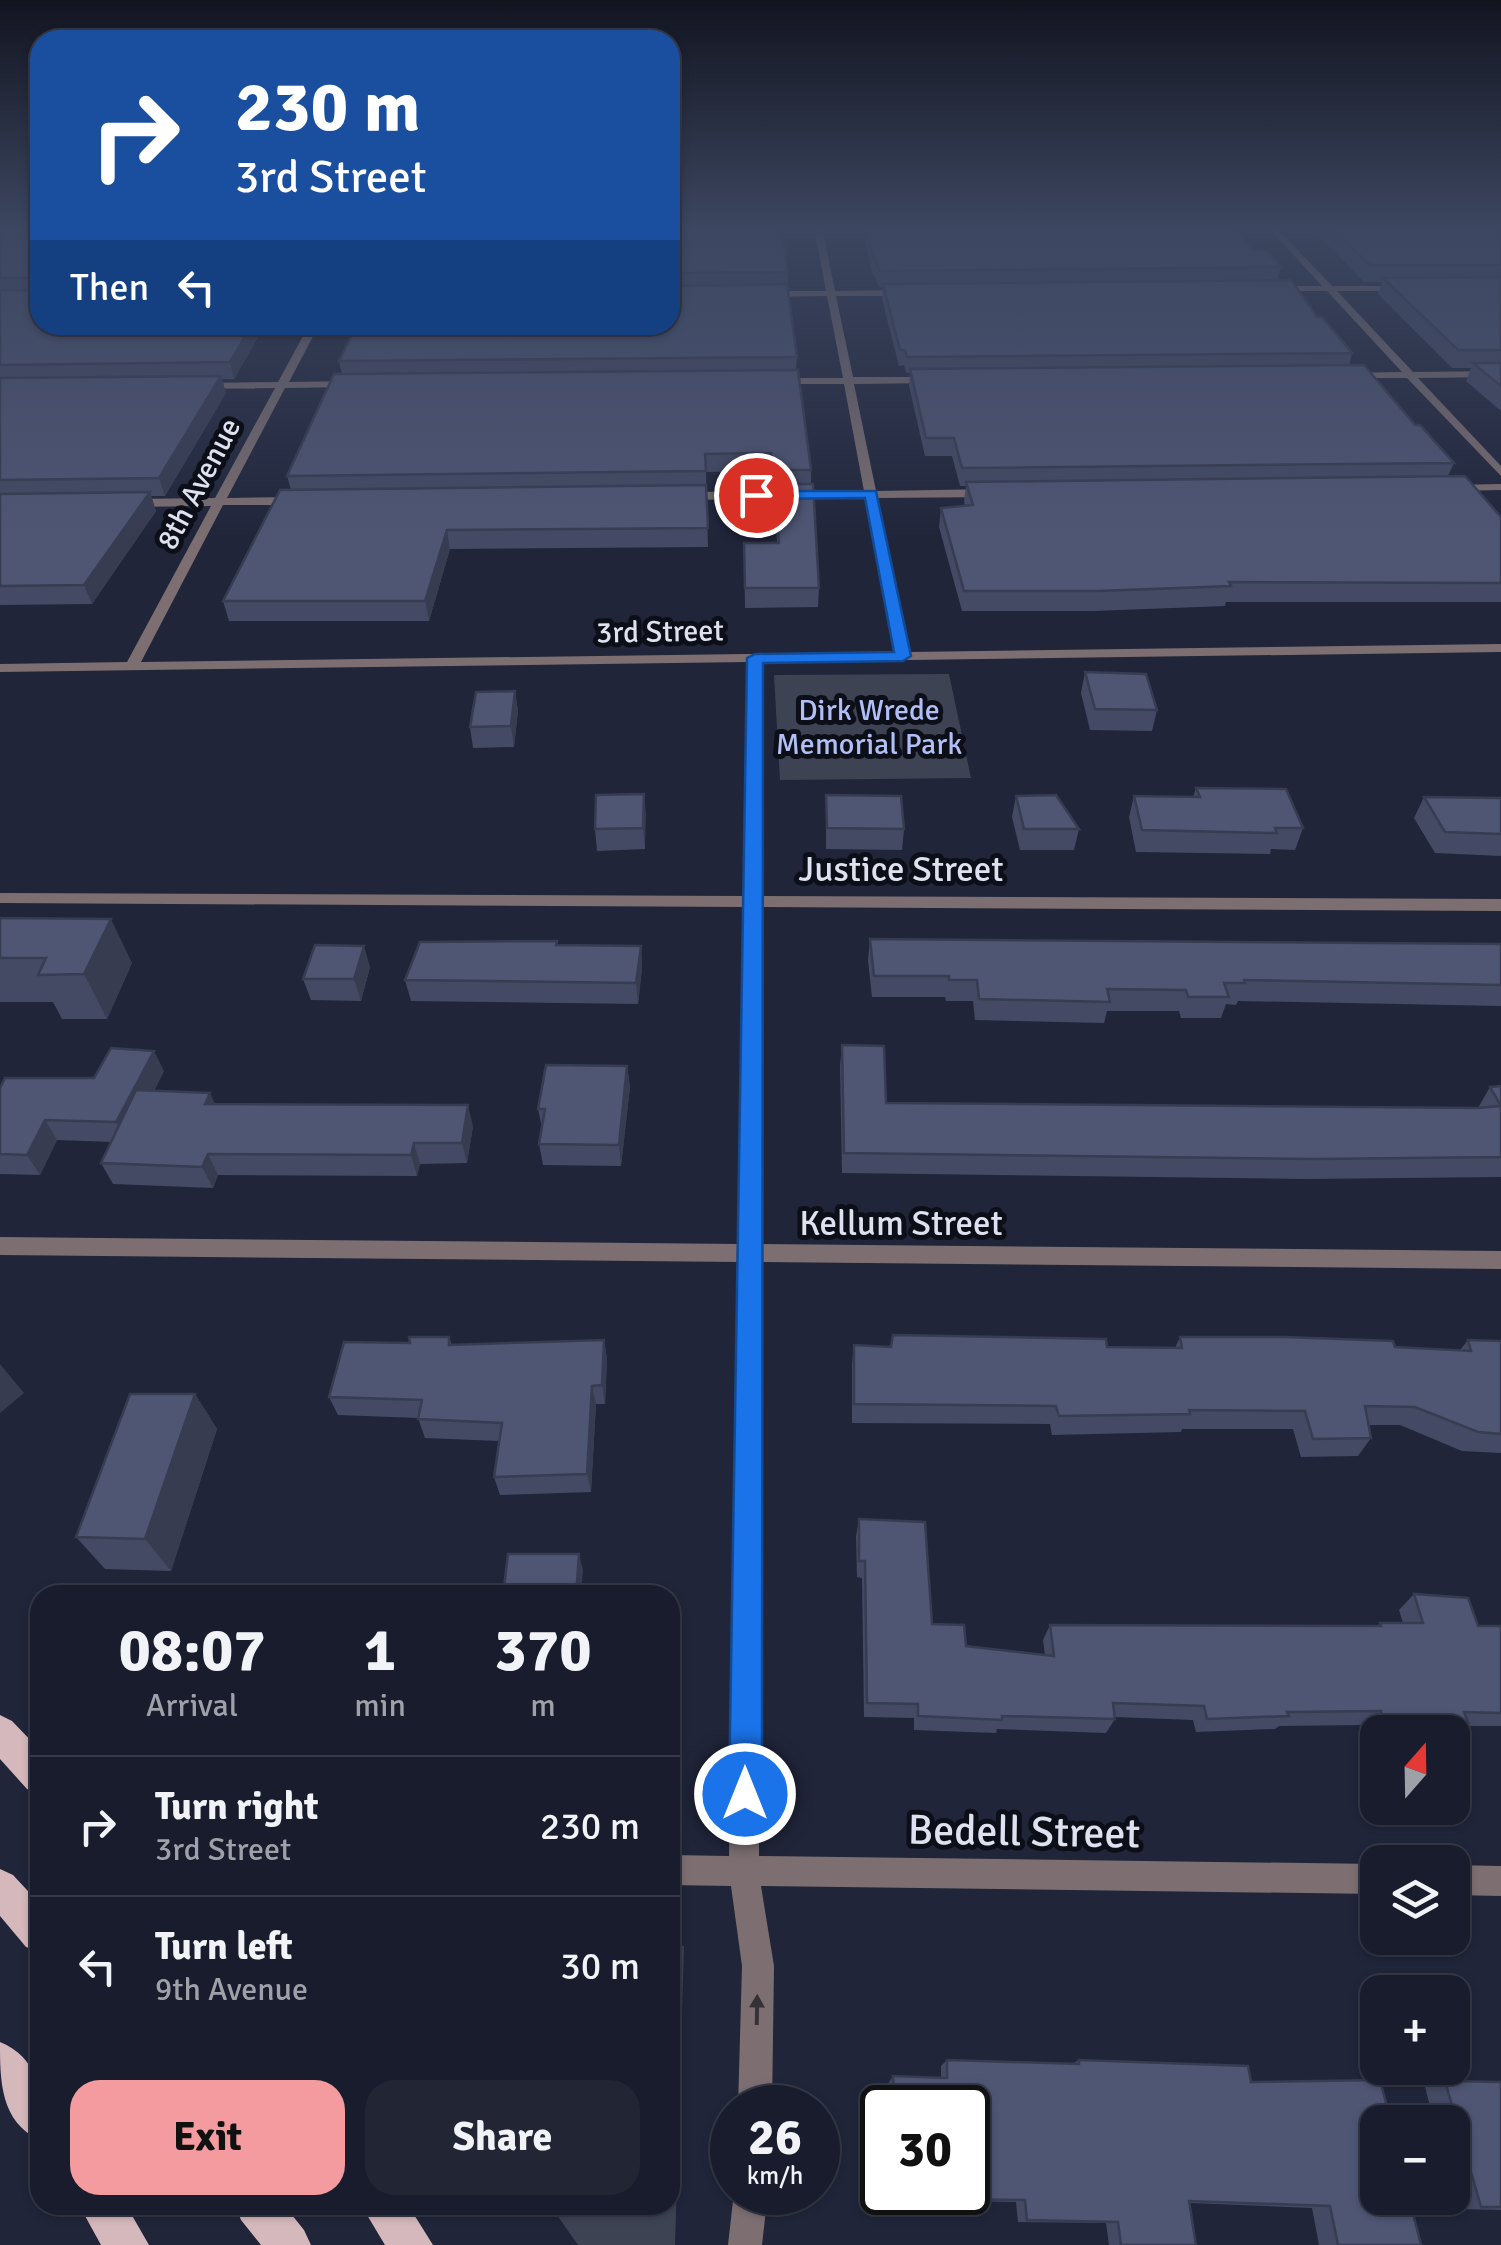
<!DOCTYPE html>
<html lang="en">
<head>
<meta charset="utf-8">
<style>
  :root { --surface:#181c2c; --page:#212534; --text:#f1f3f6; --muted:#9fa1a9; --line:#363a48; --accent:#f49b9f }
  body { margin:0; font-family:Signika,sans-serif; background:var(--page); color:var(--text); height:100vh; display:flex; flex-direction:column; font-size:38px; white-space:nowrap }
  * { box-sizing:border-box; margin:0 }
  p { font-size:32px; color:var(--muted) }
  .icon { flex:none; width:55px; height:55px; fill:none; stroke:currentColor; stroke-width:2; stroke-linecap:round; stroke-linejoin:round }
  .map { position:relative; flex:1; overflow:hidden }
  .drawer { position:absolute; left:30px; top:1585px; width:650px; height:630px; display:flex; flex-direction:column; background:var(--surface); border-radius:30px; box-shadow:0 2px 8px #0004,0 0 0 2px var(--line) }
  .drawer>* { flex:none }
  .hud { position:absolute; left:30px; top:30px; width:650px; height:305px; border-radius:30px; box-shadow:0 2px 8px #0004,0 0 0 2px var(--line); background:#1a4fa0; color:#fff; overflow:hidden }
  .needle { width:65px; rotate:20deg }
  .controls { position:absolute; left:1360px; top:1715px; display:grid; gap:20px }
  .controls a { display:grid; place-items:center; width:110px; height:110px; border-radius:20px; background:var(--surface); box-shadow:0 2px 8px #0004,0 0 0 2px var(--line); font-size:50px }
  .speed { position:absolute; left:710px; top:2085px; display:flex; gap:20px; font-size:50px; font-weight:700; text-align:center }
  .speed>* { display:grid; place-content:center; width:130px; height:130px; border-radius:50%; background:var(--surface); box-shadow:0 2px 8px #0004,0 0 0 2px var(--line); line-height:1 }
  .speed small { font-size:25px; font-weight:400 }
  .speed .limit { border:5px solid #111; border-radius:15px; background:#fff; color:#111 }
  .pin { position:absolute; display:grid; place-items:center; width:85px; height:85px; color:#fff; margin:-42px; border:5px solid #fff; border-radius:50%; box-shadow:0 2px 10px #0007 }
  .me { position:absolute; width:110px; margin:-55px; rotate:0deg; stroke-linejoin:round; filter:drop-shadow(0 0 8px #0008) }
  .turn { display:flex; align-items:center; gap:35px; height:210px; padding:0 40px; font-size:45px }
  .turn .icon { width:130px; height:130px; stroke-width:2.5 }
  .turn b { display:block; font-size:70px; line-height:85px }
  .then { display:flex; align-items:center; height:95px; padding:0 40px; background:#0003; gap:20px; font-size:38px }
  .eta { display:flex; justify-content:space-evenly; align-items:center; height:170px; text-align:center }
  .eta b { font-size:60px; font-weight:700; line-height:70px }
  .cta { display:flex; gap:20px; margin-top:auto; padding:20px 40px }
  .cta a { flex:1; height:115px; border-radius:30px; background:var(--accent); color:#111; font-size:40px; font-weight:700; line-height:115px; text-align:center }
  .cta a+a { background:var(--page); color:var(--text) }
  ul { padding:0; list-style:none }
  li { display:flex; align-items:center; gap:30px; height:140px; padding:0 40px; border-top:2px solid var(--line) }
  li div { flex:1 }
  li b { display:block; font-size:38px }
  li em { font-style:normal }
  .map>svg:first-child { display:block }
  .green { fill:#3e4354 }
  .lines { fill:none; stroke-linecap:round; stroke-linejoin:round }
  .minor { fill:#7d6f71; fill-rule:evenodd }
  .primary { fill:#d5b8bc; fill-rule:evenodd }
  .wall { fill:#444a64 }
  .shaded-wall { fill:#373c51 }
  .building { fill:#4f5674; stroke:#373c51; stroke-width:2.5 }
  .oneway { fill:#343137 }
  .route { fill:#1a73e8; stroke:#114b97; stroke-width:2.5 }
  .labels { text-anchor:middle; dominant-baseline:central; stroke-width:10; stroke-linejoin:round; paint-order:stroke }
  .far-street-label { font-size:30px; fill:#dee2f0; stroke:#0c0f18 }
  .far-park-label { font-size:30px; fill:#b1bff6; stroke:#0c0f18 }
  .street-label { font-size:35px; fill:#dee2f0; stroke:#0c0f18 }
  .near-street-label { font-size:42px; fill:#dee2f0; stroke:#0c0f18 }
</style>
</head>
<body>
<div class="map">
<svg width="1501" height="2245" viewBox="0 0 1501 2245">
  <rect width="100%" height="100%" fill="#20253a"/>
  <path class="green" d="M949 674 971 778 780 780 774 675Z
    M670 1945 684 1946 675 2245H578L550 2205H670Z"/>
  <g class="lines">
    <path class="minor" d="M814 227H822L835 291 908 290 913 293 908 296H836L853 377H933L938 380 933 383 854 384 876 491 993 489 999 493 993 497 877 498 909 652 1501 644V652L762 662 761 896 1501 899V911L761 907 760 1244 1501 1251V1269L760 1262 759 1856 1378 1864V1894L761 1886 774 1966 772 2108H738L742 1966 731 1886 670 1885V1855L729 1856 739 1262 0 1255V1237L739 1244 744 907 0 903V893L744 896 748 662 0 672V664L127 662 211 506 127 507 121 503 127 499 215 498 275 388 197 389 192 386 197 383 278 382 309 325H319L289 382 353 381 358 384 353 387 285 388 227 498 298 497 304 501 298 505H223L141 662 895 652 866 498 682 500 676 496 682 492 864 491 844 384H772L767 381 772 378H843L827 296 762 297 757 294 762 291H826Z
      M1268 227H1276L1332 286H1406L1403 291H1337L1413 372 1501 371V377L1418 378 1501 466V476L1407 378H1343L1347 373 1402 372 1327 291H1269L1272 286H1322Z
      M1501 484V490L1452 491 1446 488 1452 485Z
      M1452 1865 1501 1866V1896L1452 1895Z
      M734 2192H768L762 2245H728Z"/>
    <path class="primary" d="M0 1715 12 1721 40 1750V1794L27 1789 0 1759Z
      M0 1869 13 1875 40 1904V1952L26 1947 0 1916Z
      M0 2042C44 2060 40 2100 40 2140 0 2122 0 2080 0 2042Z
      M79 2205H126L149 2245H101Z
      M235 2205H284L304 2230 311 2245H261L241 2220Z
      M361 2205H408L433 2245H385Z"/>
  </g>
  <path class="wall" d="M0 227H40V325H265L234 379H222L226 393 165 496H151L156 511 92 604 0 605Z
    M670 227 788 272V288L797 357 796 370 811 470V484L819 588 818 607 745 608 744 543H777L774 488H772L770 471 706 472 708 547 450 549 429 621H229L223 601 291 490 287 476 342 374 339 361 670 325Z
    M863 227H1234L1252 250 1281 267 1277 280 1352 353 1349 365 1454 463 1448 476 1501 517V602H1226L1225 606 1094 611H962L939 527 941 508 965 506 964 501 966 486H960L952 456H925L909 386 910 373H906L904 365 899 366 882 299 883 287H879L871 269Z
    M1310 227H1501V411L1466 381 1471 368H1452L1378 294 1382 282H1364Z
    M1085 672 1157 710 1152 731 1090 730 1081 693Z
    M515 691 518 711 514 747 473 748 470 727Z
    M1196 788 1303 828 1295 850 1271 849 1270 854 1136 852 1129 817 1134 796 1193 797Z
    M644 794 645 849 597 851 595 829Z
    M826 795 904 829 902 850 826 849Z
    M1016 796 1079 829 1074 850H1020L1012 817Z
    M1424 797 1501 798V856L1435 853 1414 818Z
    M0 918 132 963 107 1019H62L53 1002H0Z
    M870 939 1501 944V1006L1238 1001 1236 1005 1226 1004 1221 1018H1181L1179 1011H1107L1104 1023 975 1020 973 1001H946L945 997H872L868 960Z
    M557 941 558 945 641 946 642 968 638 1004 411 1001 405 980Z
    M370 967 361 1001 311 1000 303 979Z
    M842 1045 886 1103 1478 1108 1490 1087 1501 1086V1177L1305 1179 842 1173 840 1066Z
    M627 1066 630 1087 621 1166 543 1165 539 1144 542 1128 538 1109Z
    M164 1071 154 1091 215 1104 473 1126 467 1163 420 1164 417 1176 218 1175 213 1188 113 1184 101 1163 112 1142 57 1140 40 1175 0 1174V1088Z
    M449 1337 452 1345 604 1340 607 1359 605 1404H596L591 1492 500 1495 494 1477 499 1441 425 1438 418 1418 338 1415 329 1397 410 1343Z
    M1180 1337 1460 1350 1468 1340 1501 1341V1453L1462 1451 1400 1425H1369L1371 1438 1358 1456 1301 1457 1293 1429H1182L1181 1432 1052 1435 1050 1424 852 1423V1364L854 1345 891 1347 1175 1348Z
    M195 1394 217 1429 171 1571 105 1569 76 1537Z
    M859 1519 932 1624 966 1646 1045 1655 1043 1640 1050 1625 1377 1626 1380 1623H1403L1399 1610 1414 1594 1478 1626H1501V1726H1462L1452 1734 1378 1732V1735H1368L1365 1725 1279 1726 1275 1729 1196 1732 1193 1720 1115 1717V1719L1106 1733 997 1729 996 1733 914 1730V1718L864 1717 862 1578 857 1577 856 1536Z
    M947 2060 1072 2064 1079 2060 1251 2082 1421 2245H1319L1312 2208 1190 2203 1196 2245H1109L1106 2223 1018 2222 1016 2202 893 2200V2192H968V2108H890L889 2082 893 2076 941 2078V2066Z
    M1445 2081 1501 2082V2210L1458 2209 1452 2189V2122H1434L1425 2087Z"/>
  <path class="shaded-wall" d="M252 325H265L234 379 230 362Z
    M221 376 226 393 165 496 159 478Z
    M150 492 156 511 92 604 84 585Z
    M447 530 450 549 429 621 425 601Z
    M515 691 518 711 514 747 511 726Z
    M644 794 646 815 645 849 643 828Z
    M111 919 132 963 107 1019 84 974Z
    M364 946 370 967 361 1001 354 979Z
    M641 946 642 968 638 1004 636 983Z
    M154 1051 164 1071 128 1142 116 1122Z
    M627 1066 630 1087 621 1166 619 1145Z
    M210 1093 220 1114 205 1104Z
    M468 1105 473 1126 467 1163 462 1143Z
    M45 1120 57 1140 40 1175 27 1155Z
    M414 1143 420 1164 417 1176 411 1155Z
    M208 1154 218 1175 213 1188 202 1167Z
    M604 1340 607 1359 605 1404 602 1385Z
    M0 1364 24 1393 0 1413Z
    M592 1386 596 1404 591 1492 587 1474Z
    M195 1394 217 1429 171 1571 145 1539Z
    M579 1554 583 1570 581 1595H576Z"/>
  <path class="building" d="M0 227H40V325H252L230 362 0 365V290L34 291 38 281 34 278H0Z
    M670 227H781L788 272 670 273Z
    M867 227H1234L1252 250H1266L1281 267 880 271 872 254Z
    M1330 227H1501V265H1370Z
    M1501 277V350H1458L1383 278Z
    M1291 280 1317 317H1322L1352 353 907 357 905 350H900L883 284Z
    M787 284 797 357 339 361 357 325H670V286Z
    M1473 363H1501V386Z
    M1364 365 1415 425H1420L1454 463 962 468 954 438H926L910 369Z
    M798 370 811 470H772L771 453 705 454 706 471 287 476 334 374Z
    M221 376 159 478 0 480V378Z
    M1465 476 1501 517V583L1229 582 1231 586 1098 591H964L941 508 973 505 966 482Z
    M774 484H813L819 588H745L744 543H779Z
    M706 485 708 528 447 530 425 601H223L280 490Z
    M150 492 84 585 0 586V494Z
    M1085 672 1146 674 1157 710 1095 709Z
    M515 691 511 726 470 727 476 692Z
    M1196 788 1286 789 1303 828H1275L1277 833 1142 830 1134 796 1200 797Z
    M644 794 643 828 595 829 596 795Z
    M826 795 901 796 904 829 827 828Z
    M1056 795 1079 829H1024L1016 796Z
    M1424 797 1501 798V834L1445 832Z
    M0 918 111 919 84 974 38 975 46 958H0Z
    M870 939 1501 944V985L1244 980 1245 983H1224L1229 997H1188L1186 990 1107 989 1110 1002 979 999 977 980H949V976H874Z
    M557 941 556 945 641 946 636 983 405 980 420 942Z
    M315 945 364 946 354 979H303Z
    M842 1045 884 1046 886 1103 1478 1108 1501 1106 1490 1087 1501 1086V1157L1315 1159 844 1153Z
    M111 1048 154 1051 116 1122 45 1120 27 1155 0 1154V1088L5 1078H94Z
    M546 1065 627 1066 619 1145 539 1144 545 1109H538Z
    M136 1090 210 1093 205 1104 468 1105 462 1143H414L411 1155 208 1154 202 1167 101 1163Z
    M893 1335 1106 1339 1107 1347 1182 1348 1180 1337H1285L1393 1341 1395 1347 1471 1351 1468 1340 1501 1341V1434L1478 1432 1415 1407 1365 1406 1371 1438 1313 1439 1305 1411 1189 1410 1190 1414 1059 1416 1056 1406 854 1404V1345L891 1347Z
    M409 1337H449V1345L604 1340 602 1385 592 1386 587 1474 494 1477 502 1423 418 1419 422 1400 329 1397 344 1342 410 1343Z
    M130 1394H195L145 1539 76 1537Z
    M859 1519 925 1522 932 1624 964 1625 966 1646 1054 1656 1050 1625 1381 1626 1380 1623H1423L1414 1594 1468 1598 1478 1626H1501V1713L1464 1712 1468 1722H1384L1381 1711 1287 1712 1289 1716 1207 1719 1204 1706 1113 1703 1115 1719 1002 1716V1720L918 1716V1704L867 1703 865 1561H859Z
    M508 1554H579L576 1595H503Z
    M382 1592 418 1595H382Z
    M947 2060 1079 2064V2060L1248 2066 1251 2082 1380 2080 1391 2122H1378V2198H1409L1421 2245H1338L1330 2206 1189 2201 1196 2245H1121L1118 2222 1027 2220 1025 2200 898 2198V2192H968V2108H894L893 2076 947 2078Z
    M1445 2081 1501 2082V2207H1481Z"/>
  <defs><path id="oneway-solid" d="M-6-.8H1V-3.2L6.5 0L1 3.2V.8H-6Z" transform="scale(2.5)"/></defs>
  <use class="oneway" href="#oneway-solid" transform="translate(757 2010) rotate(-89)"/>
  <linearGradient id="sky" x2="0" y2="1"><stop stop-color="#121420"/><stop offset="0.42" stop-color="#3c4660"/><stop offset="1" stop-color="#3c4660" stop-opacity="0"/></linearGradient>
  <rect width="1501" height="541" fill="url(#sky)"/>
  <path class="route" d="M876 491 911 656 903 661 763 663 762 1794 757 1805 745 1810 734 1805 729 1794 747 658 755 654 894 652 865 498 756 499 749 495 756 491Z"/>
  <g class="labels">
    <g class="far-street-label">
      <text transform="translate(199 484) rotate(-62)">8th Avenue</text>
      <text transform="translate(660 632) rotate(-1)">3rd Street</text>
    </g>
    <g class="far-park-label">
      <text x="869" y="710">Dirk Wrede<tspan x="869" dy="34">Memorial Park</tspan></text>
    </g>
    <g class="street-label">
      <text x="901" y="869">Justice Street</text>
      <text x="901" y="1223">Kellum Street</text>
    </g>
    <g class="near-street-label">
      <text transform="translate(1024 1832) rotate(1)">Bedell Street</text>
    </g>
  </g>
</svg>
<div class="controls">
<a><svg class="needle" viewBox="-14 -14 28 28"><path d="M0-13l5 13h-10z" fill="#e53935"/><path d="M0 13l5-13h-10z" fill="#9fa1a9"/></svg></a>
<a><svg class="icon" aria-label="layers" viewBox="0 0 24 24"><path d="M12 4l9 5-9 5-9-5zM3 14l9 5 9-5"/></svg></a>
<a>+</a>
<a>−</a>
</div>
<div class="speed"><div>26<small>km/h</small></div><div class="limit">30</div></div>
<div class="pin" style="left:756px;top:495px;background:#d93025"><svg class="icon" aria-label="arrive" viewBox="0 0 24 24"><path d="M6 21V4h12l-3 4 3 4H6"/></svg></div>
<svg class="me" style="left:745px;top:1794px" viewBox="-20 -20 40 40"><circle r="17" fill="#1a73e8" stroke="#fff" stroke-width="3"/><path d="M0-11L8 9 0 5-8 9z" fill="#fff"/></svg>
<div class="hud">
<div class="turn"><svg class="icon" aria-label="right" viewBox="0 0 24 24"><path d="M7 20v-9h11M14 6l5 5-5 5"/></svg><div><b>230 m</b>3rd Street</div></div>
<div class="then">Then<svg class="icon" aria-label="left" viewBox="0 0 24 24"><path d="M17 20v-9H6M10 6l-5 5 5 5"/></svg></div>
</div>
<section class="drawer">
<div class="eta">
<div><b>08:07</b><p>Arrival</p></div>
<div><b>1</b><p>min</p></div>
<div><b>370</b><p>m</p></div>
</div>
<ul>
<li><svg class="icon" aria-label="right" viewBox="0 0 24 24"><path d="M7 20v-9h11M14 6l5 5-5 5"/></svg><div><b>Turn right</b><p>3rd Street</p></div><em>230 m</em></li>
<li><svg class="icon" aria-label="left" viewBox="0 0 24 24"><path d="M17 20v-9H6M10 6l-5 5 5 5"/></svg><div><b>Turn left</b><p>9th Avenue</p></div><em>30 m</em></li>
</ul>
<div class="cta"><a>Exit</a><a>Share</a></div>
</section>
</div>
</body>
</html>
